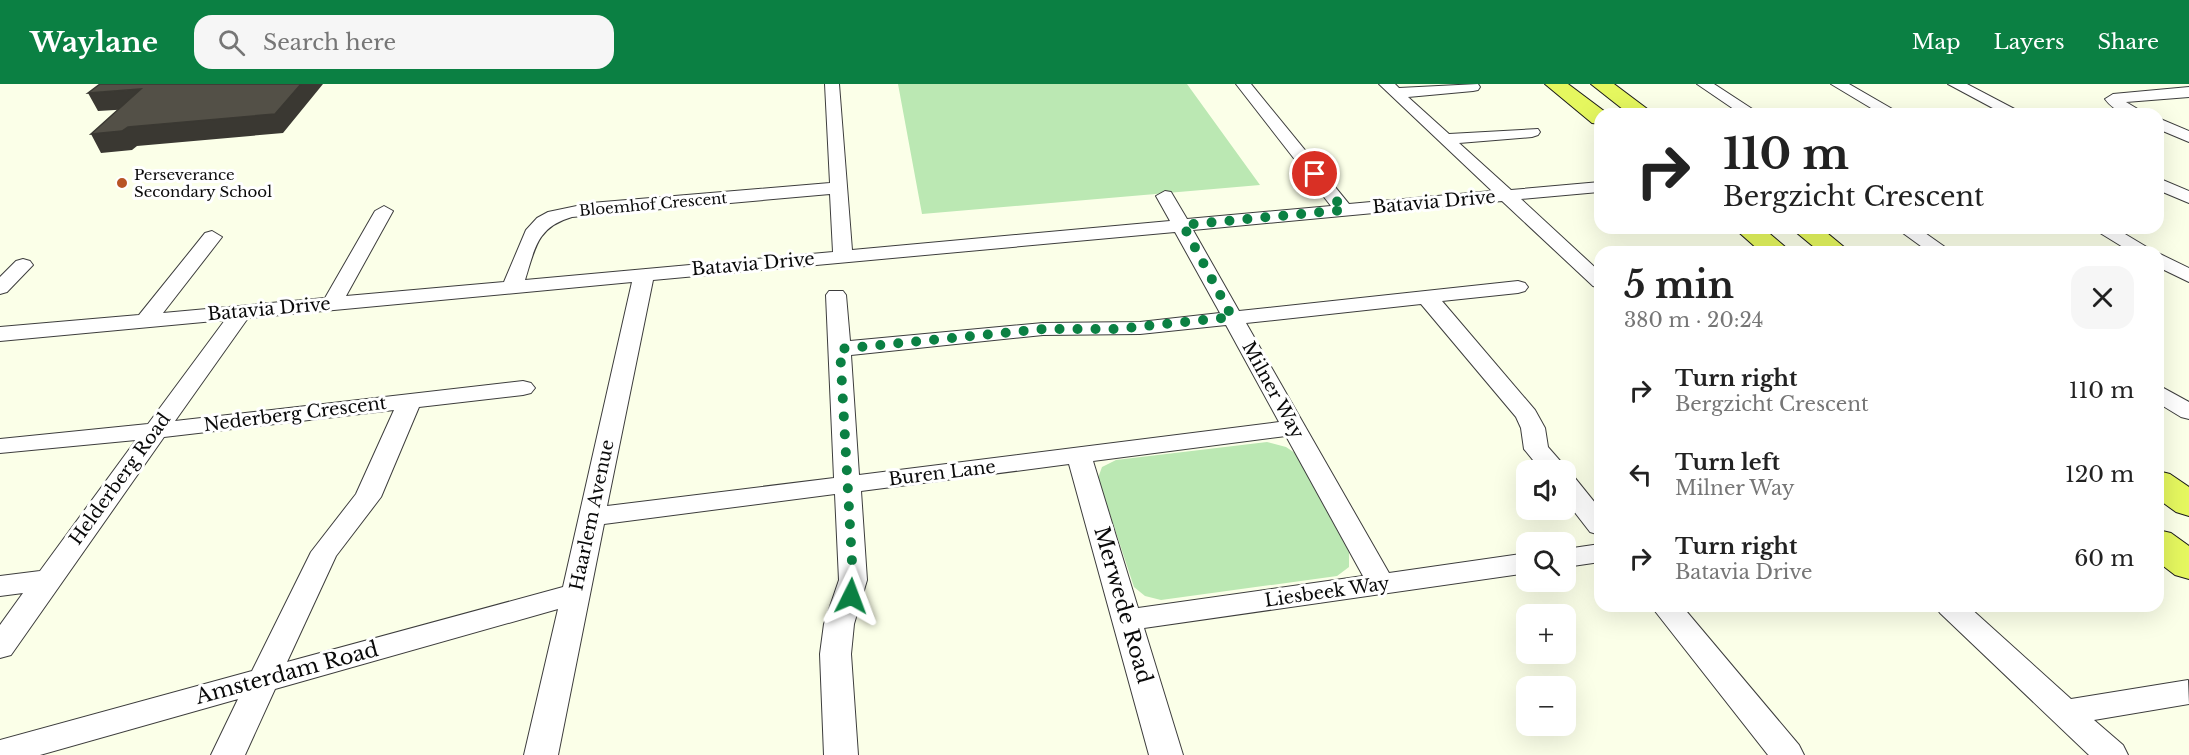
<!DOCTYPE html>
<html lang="en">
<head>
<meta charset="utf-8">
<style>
  :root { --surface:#fff; --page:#f6f6f6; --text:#222; --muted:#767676; --accent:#0b8043 }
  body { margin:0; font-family:"Libre Baskerville",serif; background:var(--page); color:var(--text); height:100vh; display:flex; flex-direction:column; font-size:22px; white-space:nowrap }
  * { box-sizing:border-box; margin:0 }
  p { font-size:20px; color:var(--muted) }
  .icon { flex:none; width:33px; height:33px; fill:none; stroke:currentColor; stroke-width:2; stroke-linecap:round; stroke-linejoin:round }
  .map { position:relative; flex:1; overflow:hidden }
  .drawer { position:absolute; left:1594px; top:162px; width:570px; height:366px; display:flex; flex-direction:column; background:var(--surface); border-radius:18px; box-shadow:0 6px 24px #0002 }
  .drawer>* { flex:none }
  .banner { position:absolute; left:1594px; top:24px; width:570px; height:126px; border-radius:18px; box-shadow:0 6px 24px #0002; background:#fff; color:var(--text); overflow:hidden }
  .fabs { position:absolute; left:1516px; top:376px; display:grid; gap:12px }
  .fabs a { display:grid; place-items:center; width:60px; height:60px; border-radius:12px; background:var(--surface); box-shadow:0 6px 24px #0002; font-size:30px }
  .pin { position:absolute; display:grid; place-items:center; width:51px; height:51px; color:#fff; margin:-26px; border:3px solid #fff; border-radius:50%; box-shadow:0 2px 6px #0007 }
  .me { position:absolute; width:66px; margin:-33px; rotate:3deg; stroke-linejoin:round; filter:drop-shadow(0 0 4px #0008) }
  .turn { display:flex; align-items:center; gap:21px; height:126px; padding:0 30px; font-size:27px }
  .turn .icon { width:78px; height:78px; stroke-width:2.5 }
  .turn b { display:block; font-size:42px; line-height:51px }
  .round { display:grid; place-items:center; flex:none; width:63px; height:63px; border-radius:18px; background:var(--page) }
  .head { display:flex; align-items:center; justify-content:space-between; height:102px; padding:0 30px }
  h1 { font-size:36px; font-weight:800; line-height:45px }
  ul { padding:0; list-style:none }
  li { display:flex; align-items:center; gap:18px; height:84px; padding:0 30px }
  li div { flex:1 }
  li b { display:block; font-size:22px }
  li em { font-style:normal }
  header { display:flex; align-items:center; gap:36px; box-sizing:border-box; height:84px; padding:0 30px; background:var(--accent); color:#fff }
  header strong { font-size:28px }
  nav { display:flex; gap:33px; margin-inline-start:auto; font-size:21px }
  .search { width:420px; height:54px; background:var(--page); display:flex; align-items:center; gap:15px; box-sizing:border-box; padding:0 21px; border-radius:18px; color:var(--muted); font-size:22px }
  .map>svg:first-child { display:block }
  .green { fill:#bbe8b3 }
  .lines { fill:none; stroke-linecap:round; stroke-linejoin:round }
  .minor-casing { stroke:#3d3d3d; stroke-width:2 }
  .primary-casing { stroke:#1b1b1b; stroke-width:2 }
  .minor { fill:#fff; fill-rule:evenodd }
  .primary { fill:#e5f75f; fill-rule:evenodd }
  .shaded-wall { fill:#3a3832 }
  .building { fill:#535047; stroke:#3a3832; stroke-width:1.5 }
  .route { stroke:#0b8043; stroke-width:10; stroke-dasharray:0 18 }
  .poi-dot { fill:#b85425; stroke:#fff; stroke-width:2 }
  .labels { text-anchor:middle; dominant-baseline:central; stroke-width:6; stroke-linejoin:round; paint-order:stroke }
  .far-poi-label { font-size:15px; fill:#0a0a0a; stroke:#fff; text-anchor:start }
  .far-street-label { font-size:15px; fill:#0a0a0a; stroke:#fff }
  .street-label { font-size:18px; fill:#0a0a0a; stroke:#fff }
  .near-street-label { font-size:21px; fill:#0a0a0a; stroke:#fff }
</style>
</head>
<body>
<header>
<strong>Waylane</strong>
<div class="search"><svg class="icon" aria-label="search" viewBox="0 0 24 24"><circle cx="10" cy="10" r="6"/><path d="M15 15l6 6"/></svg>Search here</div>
<nav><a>Map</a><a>Layers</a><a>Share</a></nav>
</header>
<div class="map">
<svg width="2189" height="671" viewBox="0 0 2189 671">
  <rect width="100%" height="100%" fill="#fbffe8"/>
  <path class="green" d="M898 0H1187L1260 101 922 130Z
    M1267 358 1286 363 1295 369 1349 468V483L1337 492 1161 516 1145 512 1134 503 1098 394 1102 383 1116 376Z"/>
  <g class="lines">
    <defs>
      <path id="minor" d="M825 0H839L852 166 1170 137 1156 112 1165 107 1171 108 1187 135 1331 122 1236 0H1251L1349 120 1492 107 1379 0H1395L1399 4 1478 0 1480 3 1478 6 1473 7 1408 13 1449 50 1538 45 1540 48 1538 51 1532 53 1459 59 1511 106 1600 98 1599 108 1521 115 1600 188V204L1593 202 1502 117 1193 146 1239 227 1518 197 1525 199 1528 203 1525 207 1518 209 1442 217 1535 326 1545 344 1548 363 1569 387 1566 391V387H1542L1524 365 1521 344 1516 333 1421 220 1246 239 1389 489 1527 469V489L1144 544 1183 671H1149L1069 380 861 407 867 496 854 540 851 570 858 671H824L820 570 824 540 839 496 835 410 604 440 558 671H524L558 525 275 605 245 671H211L238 615 40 671H0V656L252 587 311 468 356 410 394 326 164 353 11 571 0 574V541L23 509 0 512V492L40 487 136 356 0 369V355L148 340 225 236 0 257V243L139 231 205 149 212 147 222 153 163 229 325 214 375 127 384 122 393 127 346 212 504 198 526 146 537 134 548 128 591 119 830 99ZM830 110 833 168 525 196C535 164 537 143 572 133ZM1175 148 1220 229 1140 238 1043 239 850 257 846 211 843 207H829L826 211 834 394 607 422 653 196ZM632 198 563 503 287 578 336 472 381 413 419 323 523 311 531 309 535 304 531 299 523 297 175 337 248 234ZM1226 241 1279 338 859 391 851 271 1043 251 1140 250ZM1286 352 1363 492 1138 524 1093 377Z
        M1697 0H1714L1760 30H1741Z
        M1831 0H1849L1901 30H1881Z
        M1948 0H1967L2024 30H2004Z
        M2189 3V13L2126 18 2146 30C2129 30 2116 30 2105 15L2113 10Z
        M2158 34 2189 47V58L2158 45Z
        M2158 94 2189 107V119L2158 106Z
        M1896 144H1918L1952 168H1929Z
        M2092 144H2115L2155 168H2131Z
        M2158 169 2189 184V198L2158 183Z
        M23 175 30 177 33 181 7 208 0 210V193L16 177Z
        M2158 301 2189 318V335L2181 333 2158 319Z
        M1566 392 1575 394 1600 425V451L1590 448 1566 417Z
        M1600 460V478L1566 483V465Z
        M1651 522H1682L1799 661 1804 671H1768Z
        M1935 522H1968L2071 615 2188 596 2189 620 2094 636 2123 661 2128 671H2089L1940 529Z"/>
      <path id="primary" d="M1545 0H1568L1608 30H1600V40L1592 39Z
        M1591 0H1614L1654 30H1629Z
        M1734 144H1763L1791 168H1761Z
        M1791 144H1821L1850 168H1820Z
        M2158 387 2170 390 2189 403V432L2176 428 2158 415Z
        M2158 446 2171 449 2189 462V495L2175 491 2158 478Z"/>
    </defs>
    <use href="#minor" class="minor-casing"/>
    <use href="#primary" class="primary-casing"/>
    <use href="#minor" class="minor"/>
    <use href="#primary" class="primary"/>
  </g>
  <path class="shaded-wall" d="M301 0H323L283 49 137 62 132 66 101 69 91 50 128 43Z
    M141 5 149 24 98 27 88 9Z"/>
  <path class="building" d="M100 0H301L275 30 128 43 122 47 91 50 141 5 88 9Z"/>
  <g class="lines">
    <path class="route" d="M851 512 853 496 840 265 1043 245H1117L1232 233 1183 141 1344 126 1315 90"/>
  </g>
  <circle class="poi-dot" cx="122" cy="99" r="6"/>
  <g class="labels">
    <g class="far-poi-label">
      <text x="134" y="90">Perseverance<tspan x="134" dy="17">Secondary School</tspan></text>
    </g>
    <g class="far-street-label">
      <text transform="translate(653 120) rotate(-5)">Bloemhof Crescent</text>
    </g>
    <g class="street-label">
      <text transform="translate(1434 118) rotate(-5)">Batavia Drive</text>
      <text transform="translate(753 180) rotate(-5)">Batavia Drive</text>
      <text transform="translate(269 225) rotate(-5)">Batavia Drive</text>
      <text transform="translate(1273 306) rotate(61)">Milner Way</text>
      <text transform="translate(295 330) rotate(-7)">Nederberg Crescent</text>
      <text transform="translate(942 389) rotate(-7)">Buren Lane</text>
      <text transform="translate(120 395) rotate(-54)">Helderberg Road</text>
      <text transform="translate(592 431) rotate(-78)">Haarlem Avenue</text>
      <text transform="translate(1327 508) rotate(-8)">Liesbeek Way</text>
    </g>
    <g class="near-street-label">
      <text transform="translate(1123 521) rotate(74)">Merwede Road</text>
      <text transform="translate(287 589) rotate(-15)">Amsterdam Road</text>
    </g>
  </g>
</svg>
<div class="fabs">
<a><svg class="icon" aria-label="sound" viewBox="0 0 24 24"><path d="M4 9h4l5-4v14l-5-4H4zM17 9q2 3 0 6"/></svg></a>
<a><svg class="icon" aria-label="search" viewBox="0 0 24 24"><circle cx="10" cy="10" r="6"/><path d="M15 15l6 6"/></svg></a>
<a>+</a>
<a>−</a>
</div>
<div class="pin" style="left:1315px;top:90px;background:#d93025"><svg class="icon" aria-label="arrive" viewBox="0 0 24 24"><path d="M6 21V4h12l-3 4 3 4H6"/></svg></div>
<svg class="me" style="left:851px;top:512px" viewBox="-20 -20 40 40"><path d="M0-17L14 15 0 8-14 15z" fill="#0b8043" stroke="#fff" stroke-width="4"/></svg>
<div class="banner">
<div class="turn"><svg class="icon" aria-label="right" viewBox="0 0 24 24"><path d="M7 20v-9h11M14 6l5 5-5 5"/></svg><div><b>110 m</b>Bergzicht Crescent</div></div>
</div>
<section class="drawer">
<div class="head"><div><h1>5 min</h1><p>380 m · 20:24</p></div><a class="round"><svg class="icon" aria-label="close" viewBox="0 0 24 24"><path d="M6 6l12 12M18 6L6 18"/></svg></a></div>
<ul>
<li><svg class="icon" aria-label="right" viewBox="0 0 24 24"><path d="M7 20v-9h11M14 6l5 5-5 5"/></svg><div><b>Turn right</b><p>Bergzicht Crescent</p></div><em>110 m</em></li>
<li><svg class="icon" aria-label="left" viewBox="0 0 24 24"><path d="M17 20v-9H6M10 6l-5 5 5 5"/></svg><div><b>Turn left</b><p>Milner Way</p></div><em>120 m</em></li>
<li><svg class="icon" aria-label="right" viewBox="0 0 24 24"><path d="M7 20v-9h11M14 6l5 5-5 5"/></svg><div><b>Turn right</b><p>Batavia Drive</p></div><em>60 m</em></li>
</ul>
</section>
</div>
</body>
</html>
